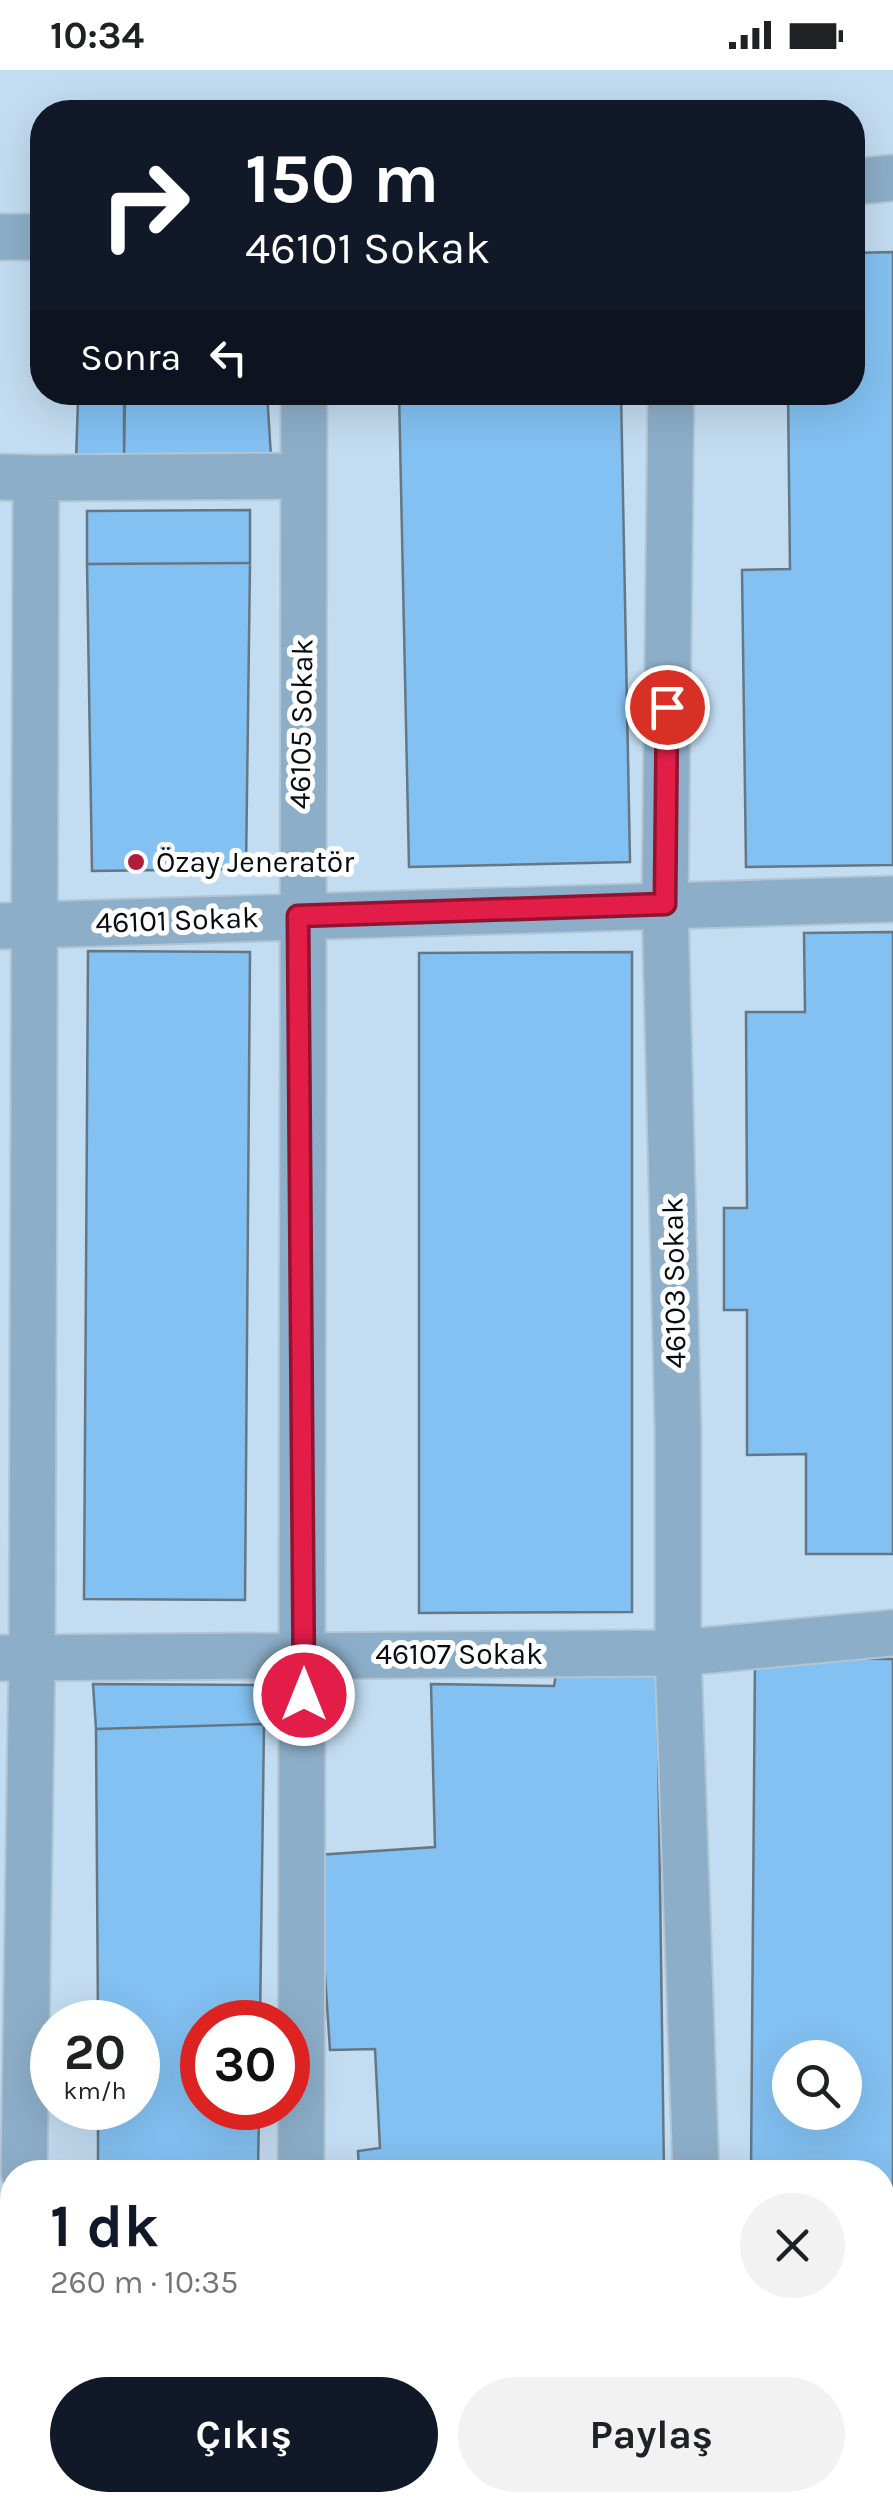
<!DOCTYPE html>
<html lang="tr">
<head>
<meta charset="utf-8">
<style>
  :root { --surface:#fff; --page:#f2f2f2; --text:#202124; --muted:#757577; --accent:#111827 }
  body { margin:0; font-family:Karla,sans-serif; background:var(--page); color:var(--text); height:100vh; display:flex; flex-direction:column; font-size:38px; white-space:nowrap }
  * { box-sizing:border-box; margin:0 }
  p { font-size:32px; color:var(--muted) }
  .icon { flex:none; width:55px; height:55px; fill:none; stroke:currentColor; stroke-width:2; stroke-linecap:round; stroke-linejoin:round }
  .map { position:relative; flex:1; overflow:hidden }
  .side { position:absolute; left:0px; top:2090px; width:895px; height:352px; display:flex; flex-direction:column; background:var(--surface); border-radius:40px 40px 0 0; box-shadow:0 10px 40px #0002 }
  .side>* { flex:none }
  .hud { position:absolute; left:30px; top:30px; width:835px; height:305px; border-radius:40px; box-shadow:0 10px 40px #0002; background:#111827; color:#fff; overflow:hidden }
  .controls { position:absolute; left:772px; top:1970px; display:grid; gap:20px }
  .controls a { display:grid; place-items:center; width:90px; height:90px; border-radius:50%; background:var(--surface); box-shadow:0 10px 40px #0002; font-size:50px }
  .speed { position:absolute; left:30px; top:1930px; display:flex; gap:20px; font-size:50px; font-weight:700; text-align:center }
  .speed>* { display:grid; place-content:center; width:130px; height:130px; border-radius:50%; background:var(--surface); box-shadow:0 10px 40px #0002; line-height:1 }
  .speed small { font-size:25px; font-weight:400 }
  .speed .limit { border:15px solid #d22; background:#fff; color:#111 }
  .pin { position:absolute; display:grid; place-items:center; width:85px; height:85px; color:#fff; margin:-42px; border:5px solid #fff; border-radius:50%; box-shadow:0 2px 10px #0007 }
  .me { position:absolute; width:110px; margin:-55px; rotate:0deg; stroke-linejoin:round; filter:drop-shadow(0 0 8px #0008) }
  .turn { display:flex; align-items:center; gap:35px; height:210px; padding:0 50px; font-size:45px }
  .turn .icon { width:130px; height:130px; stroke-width:2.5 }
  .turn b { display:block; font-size:70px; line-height:85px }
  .then { display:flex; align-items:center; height:95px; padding:0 50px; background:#0003; gap:20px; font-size:38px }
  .round { display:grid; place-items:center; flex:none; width:105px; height:105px; border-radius:52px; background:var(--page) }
  .headline { display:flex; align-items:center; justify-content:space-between; height:170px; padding:0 50px }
  h1 { font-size:60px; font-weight:700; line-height:75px; color:var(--accent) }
  .button { display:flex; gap:20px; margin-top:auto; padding:20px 50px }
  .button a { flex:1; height:115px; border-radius:60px; background:var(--accent); color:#fff; font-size:40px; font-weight:700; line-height:115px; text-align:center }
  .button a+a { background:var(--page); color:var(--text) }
  .status { display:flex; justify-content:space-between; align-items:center; height:70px; padding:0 50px; background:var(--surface); direction:ltr }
  .status svg { height:28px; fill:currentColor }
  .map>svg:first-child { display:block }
  .built { fill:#c2dcf1; fill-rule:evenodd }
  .building { fill:#83c1f2; stroke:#657785; stroke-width:2.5; fill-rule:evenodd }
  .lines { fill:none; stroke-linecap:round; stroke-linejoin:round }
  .minor-casing { stroke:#b3c5d3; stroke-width:49 }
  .minor { stroke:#8daec9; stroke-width:45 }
  .route-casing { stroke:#92132f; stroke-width:25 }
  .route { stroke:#e11d48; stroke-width:18 }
  .poi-dot { fill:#b11d39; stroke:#fff; stroke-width:4 }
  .labels { text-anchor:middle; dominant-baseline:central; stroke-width:10; stroke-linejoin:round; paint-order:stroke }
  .street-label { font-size:30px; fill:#060c11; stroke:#fff }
  .poi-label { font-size:30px; fill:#060c11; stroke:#fff; text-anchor:start }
</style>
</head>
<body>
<div class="status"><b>10:34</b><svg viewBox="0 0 49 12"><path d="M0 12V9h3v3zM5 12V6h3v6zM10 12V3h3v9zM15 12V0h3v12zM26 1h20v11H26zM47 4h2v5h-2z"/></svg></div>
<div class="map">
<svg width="893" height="2441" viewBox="0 0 893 2441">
  <rect width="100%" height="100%" fill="#d4e8f8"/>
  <path class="built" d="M0 0H893V2441H0ZM42 42H852V322H42ZM52 1952H138V2038H52ZM202 1952H288V2038H202ZM790 1988H845V2042H790ZM12 2102H882V2430H12Z"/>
  <path class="building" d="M893 182V795L746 797 742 500 790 499 788 322H852V183Z
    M124 322H267L271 387 124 393Z
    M399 322H621L630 792 409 797Z
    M78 330 125 331 124 393 76 392Z
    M250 440V493L87 494V441Z
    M250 493 246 799 92 801 87 494Z
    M893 862V1484H806V1384L747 1385V1240H724V1138H747L746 942H805L804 863Z
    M88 881 250 882 245 1530 84 1529Z
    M632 882V1542L419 1543V883Z
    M755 1588 893 1589V2281L882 2283V2102H751ZM790 1988H845V2042H790Z
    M557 1599H657L664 2102H359L358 2081 380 2078 375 1979 330 1980 317 1785 435 1777 431 1614 554 1616Z
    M93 1614 262 1615 264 1654 96 1659Z
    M264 1654 260 1952H202V2038H259L258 2102H98V2038H138V1952H98L96 1659Z"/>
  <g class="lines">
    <defs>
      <path id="minor" d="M852 112 893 108
        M0 167H42
        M671 322 665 833 678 1359V1583L696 2102
        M0 407 36 408 32 1588 24 2102
        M36 408 303 406
        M2 856 893 829
        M0 1588 678 1583 893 1563
        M301 2102C304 1509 299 916 304 322
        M0 2250 12 2249
        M882 2401 893 2398
        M305 2430V2441
        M717 2441 763 2430"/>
    </defs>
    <use href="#minor" class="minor-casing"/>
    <use href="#minor" class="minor"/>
  </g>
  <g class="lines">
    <defs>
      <path id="route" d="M304 1625 298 846 665 834 667 637"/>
    </defs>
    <use href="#route" class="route-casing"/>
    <use href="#route" class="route"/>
  </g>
  <circle class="poi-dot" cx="136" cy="792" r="10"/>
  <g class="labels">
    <g class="street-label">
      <text transform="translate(301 654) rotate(-89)">46105 Sokak</text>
      <text transform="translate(177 850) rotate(-2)">46101 Sokak</text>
      <text transform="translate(674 1213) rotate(-91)">46103 Sokak</text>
      <text x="459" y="1584">46107 Sokak</text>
    </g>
    <g class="poi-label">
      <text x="156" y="792">Özay Jeneratör</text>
    </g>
  </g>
</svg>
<div class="controls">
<a><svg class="icon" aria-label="search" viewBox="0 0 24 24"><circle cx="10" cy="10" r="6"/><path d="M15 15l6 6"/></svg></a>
</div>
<div class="speed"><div>20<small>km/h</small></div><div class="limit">30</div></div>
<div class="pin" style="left:667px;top:637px;background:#d93025"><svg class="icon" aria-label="arrive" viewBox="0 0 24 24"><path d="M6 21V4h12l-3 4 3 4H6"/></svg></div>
<svg class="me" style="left:304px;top:1625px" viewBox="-20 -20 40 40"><circle r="17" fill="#e11d48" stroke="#fff" stroke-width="3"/><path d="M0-11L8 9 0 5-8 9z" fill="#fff"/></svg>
<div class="hud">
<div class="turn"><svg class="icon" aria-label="right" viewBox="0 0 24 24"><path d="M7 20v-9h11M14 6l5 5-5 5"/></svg><div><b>150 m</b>46101 Sokak</div></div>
<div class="then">Sonra<svg class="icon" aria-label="left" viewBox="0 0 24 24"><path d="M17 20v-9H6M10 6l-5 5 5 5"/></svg></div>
</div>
<section class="side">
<div class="headline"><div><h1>1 dk</h1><p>260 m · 10:35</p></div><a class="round"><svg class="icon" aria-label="close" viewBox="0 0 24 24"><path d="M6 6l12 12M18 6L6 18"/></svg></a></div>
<div class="button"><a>Çıkış</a><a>Paylaş</a></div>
</section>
</div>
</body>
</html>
